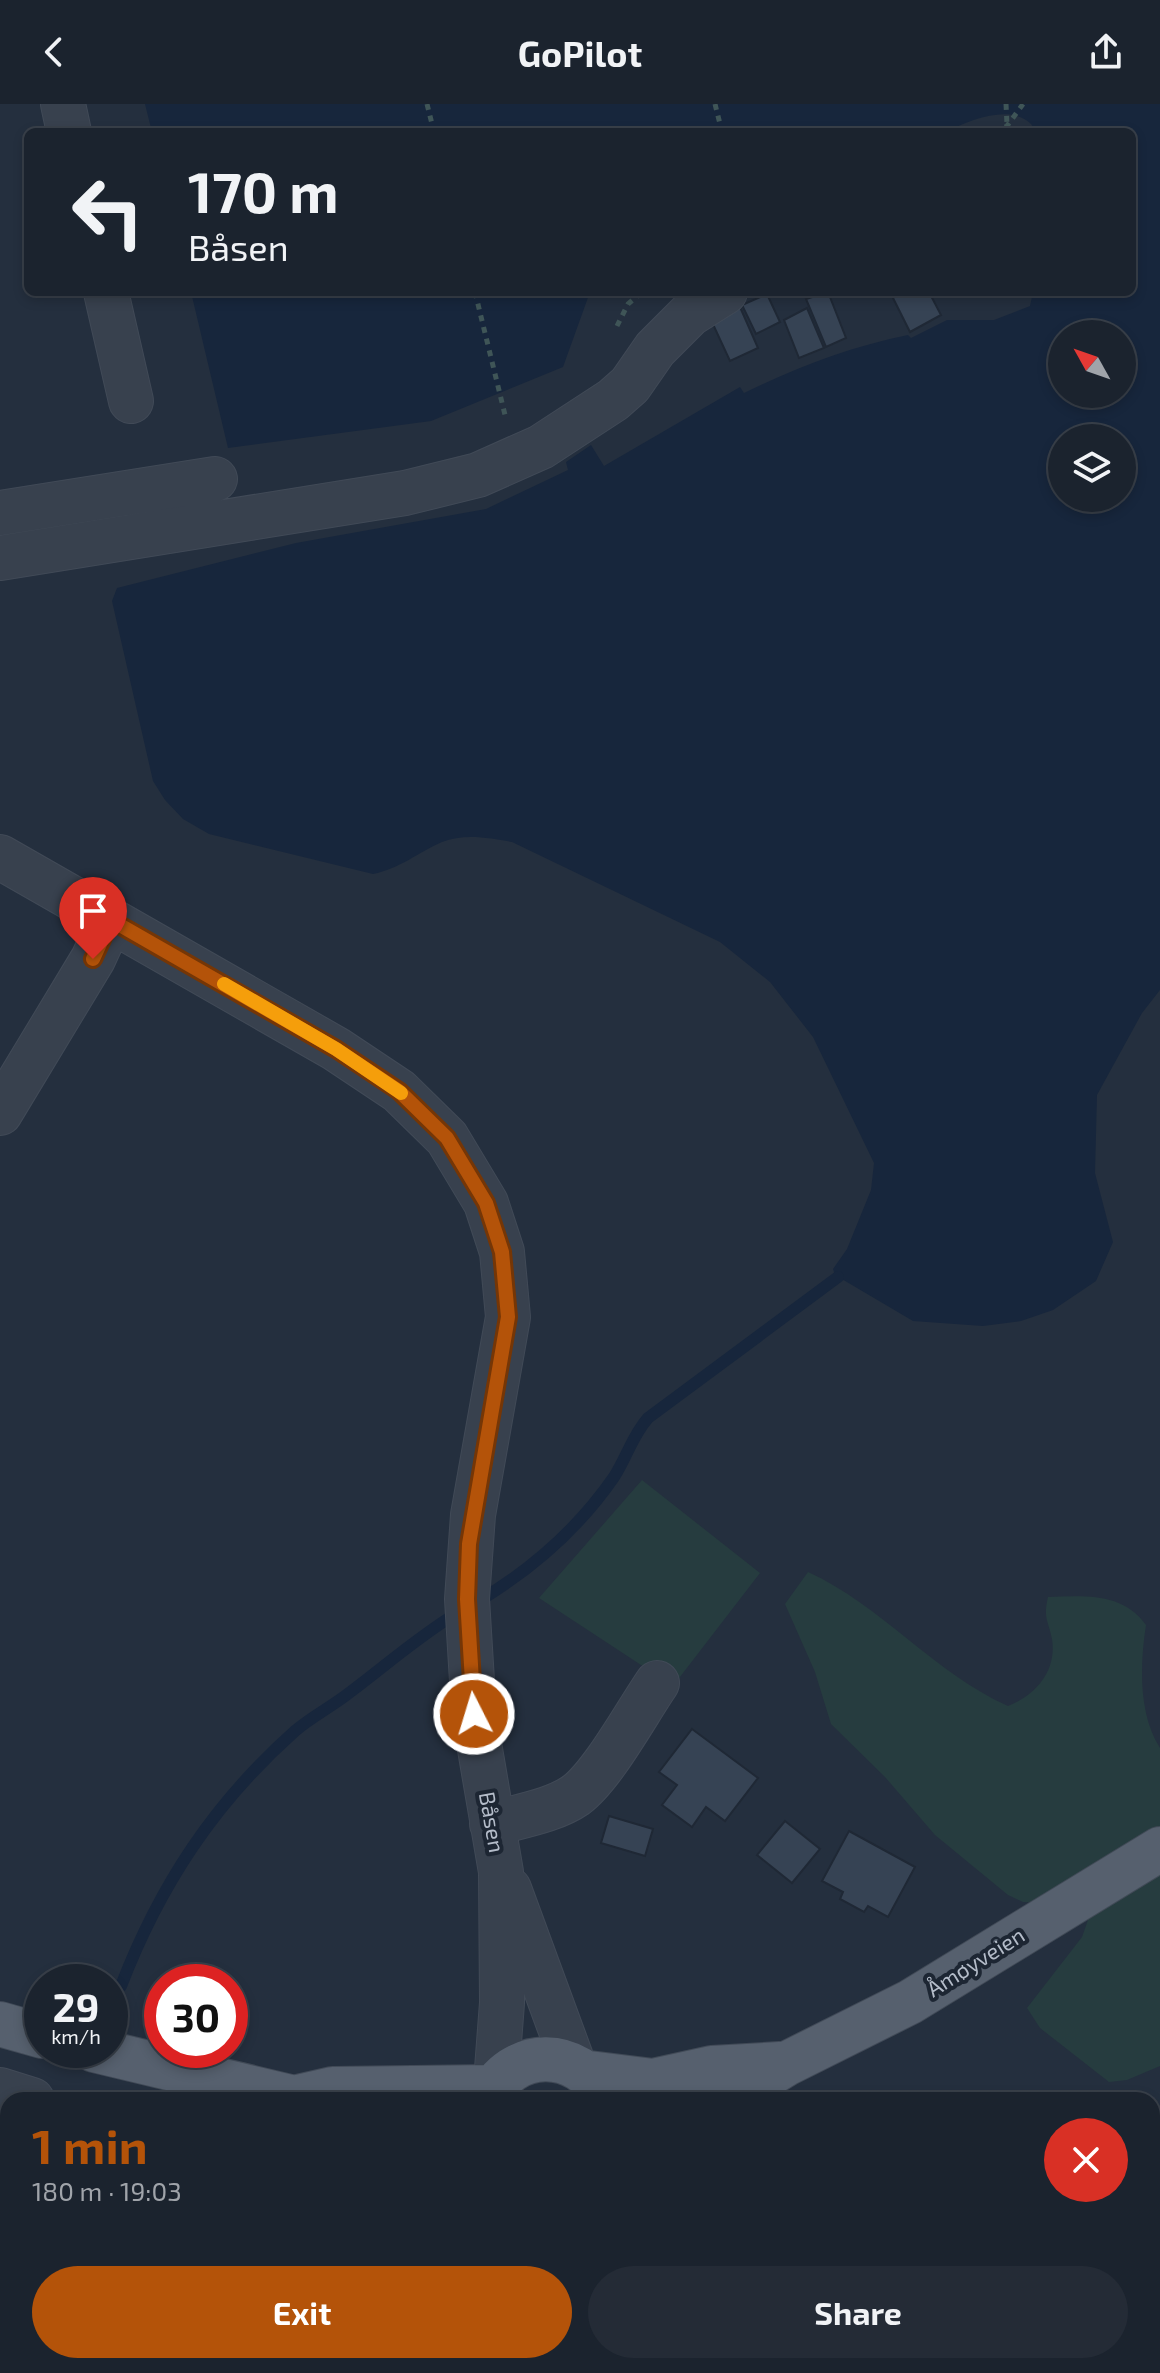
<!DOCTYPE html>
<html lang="en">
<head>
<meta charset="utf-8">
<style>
  :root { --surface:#1b232e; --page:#242b36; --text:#f1f3f6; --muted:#a0a4aa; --line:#39404a; --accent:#b45309 }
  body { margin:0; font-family:"Exo 2",sans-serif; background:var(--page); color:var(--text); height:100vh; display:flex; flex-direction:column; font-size:30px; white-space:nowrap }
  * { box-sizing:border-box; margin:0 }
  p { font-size:26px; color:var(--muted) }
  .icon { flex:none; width:44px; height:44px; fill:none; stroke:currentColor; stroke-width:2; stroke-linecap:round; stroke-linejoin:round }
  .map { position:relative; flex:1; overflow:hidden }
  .side { position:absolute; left:0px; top:1988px; width:1160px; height:282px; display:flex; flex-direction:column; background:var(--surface); border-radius:24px 24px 0 0; box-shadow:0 4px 12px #0003,0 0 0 2px var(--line) }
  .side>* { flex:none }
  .guide { position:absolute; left:24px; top:24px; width:1112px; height:168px; border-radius:12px; box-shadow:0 4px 12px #0003,0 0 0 2px var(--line); background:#1b232e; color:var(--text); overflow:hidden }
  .needle { width:52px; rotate:310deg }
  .controls { position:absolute; left:1048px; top:216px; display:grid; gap:16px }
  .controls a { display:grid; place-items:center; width:88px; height:88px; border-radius:50%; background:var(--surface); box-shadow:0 4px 12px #0003,0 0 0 2px var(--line); font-size:40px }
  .speed { position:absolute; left:24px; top:1860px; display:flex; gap:16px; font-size:40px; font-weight:700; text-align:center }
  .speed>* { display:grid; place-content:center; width:104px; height:104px; border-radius:50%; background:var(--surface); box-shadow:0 4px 12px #0003,0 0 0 2px var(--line); line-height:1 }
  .speed small { font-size:20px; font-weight:400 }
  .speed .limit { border:12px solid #d22; background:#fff; color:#111 }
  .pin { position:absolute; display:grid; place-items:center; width:68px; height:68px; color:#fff; margin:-82px -34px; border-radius:50% 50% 50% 0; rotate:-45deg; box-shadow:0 0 8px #0007 }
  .pin .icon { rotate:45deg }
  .me { position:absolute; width:88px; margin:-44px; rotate:355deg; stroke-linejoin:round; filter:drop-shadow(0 0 6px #0008) }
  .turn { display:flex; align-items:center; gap:28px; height:168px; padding:0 32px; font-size:36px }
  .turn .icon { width:104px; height:104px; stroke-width:2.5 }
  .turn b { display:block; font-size:56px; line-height:68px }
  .round { display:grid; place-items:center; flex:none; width:84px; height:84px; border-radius:42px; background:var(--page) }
  .overview { display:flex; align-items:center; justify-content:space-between; height:136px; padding:0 32px }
  h1 { font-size:48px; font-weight:700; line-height:60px; color:var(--accent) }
  .primary-button { display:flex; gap:16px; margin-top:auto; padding:16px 32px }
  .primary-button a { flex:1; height:92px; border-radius:48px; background:var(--accent); color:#fff; font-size:32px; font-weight:700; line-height:92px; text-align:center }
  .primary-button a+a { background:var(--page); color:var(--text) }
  header { display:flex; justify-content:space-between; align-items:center; height:104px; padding:0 32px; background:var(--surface); font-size:36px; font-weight:700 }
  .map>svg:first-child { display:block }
  .green { fill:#263c3f }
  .water { fill:#17263c; fill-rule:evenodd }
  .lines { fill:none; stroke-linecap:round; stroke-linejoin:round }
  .stream { stroke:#17263c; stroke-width:12 }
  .building { fill:#364354; stroke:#1f2835; stroke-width:2 }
  .minor-casing { stroke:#414a57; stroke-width:46 }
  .major-casing { stroke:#414a57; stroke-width:46 }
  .path { stroke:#3f5557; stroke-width:5; stroke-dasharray:6 6; stroke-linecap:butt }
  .minor { stroke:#38414e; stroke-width:44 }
  .major { stroke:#56606e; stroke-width:44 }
  .route-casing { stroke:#753606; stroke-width:20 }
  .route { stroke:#b45309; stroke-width:14 }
  .slow { stroke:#f59e0b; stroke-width:14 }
  .labels { text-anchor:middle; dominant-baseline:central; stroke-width:8; stroke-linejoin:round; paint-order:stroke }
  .street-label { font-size:22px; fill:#b4bcc9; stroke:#1d2633 }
</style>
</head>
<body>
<header><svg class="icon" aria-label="back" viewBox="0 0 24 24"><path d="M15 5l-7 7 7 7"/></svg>GoPilot<svg class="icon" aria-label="share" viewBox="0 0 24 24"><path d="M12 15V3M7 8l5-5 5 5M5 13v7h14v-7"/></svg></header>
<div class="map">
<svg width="1160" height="2269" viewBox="0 0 1160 2269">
  <rect width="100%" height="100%" fill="#242f3e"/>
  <path class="green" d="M642 1376 760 1469 673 1582 539 1494Z
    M808 1468C881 1501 934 1569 1008 1602 1036 1591 1057 1567 1052 1535 1048 1515 1043 1515 1048 1493 1085 1492 1122 1488 1146 1521 1140 1560 1138 1609 1160 1644V1962L1127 1976 1109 1978 1040 1924 1027 1904 1082 1833 1088 1816 1078 1801 1023 1798 1008 1791 935 1731 885 1673 831 1620 815 1568 785 1500Z"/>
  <path class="water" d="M145 0H1160V886L1142 909 1097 991 1095 1069 1113 1138 1096 1177 1053 1206 1021 1217 983 1222 913 1217 835 1171 833 1165 847 1145 871 1086 874 1059 813 933 770 878 720 838 512 738C491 734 464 729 442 738 419 748 399 765 373 770L209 730 183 715 165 696 153 677 112 497 117 484 296 439 486 405 568 366 566 358 591 341 604 362 740 283 744 289C798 263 849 243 908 231L911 234 947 216H994L1030 202 1033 188H1132V28H1031L1032 21C1013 0 973 14 946 28H152ZM1062 230H1122V290H1062ZM1062 334H1122V394H1062Z
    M191 188H590L563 263 431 317 228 344Z"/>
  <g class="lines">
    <path class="stream" d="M477 1498C531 1466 578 1425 614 1373 627 1353 632 1332 648 1314L838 1173
      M121 1882C160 1781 214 1699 295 1627 310 1614 329 1604 345 1592 383 1564 416 1534 457 1509"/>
  </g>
  <path class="building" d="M828 188 846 234 826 243 806 195Z
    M890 188H929L941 211 910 228Z
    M767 190 780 218 756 230 742 201Z
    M740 203 758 244 730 257 711 216Z
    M807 204 824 244 799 254 784 216Z
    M692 1625 758 1674 725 1717 706 1703 692 1723 662 1701 677 1681 659 1668Z
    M609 1712 653 1725 645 1752 601 1739Z
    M785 1717 820 1745 792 1779 757 1751Z
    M849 1727 915 1763 888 1813 868 1802 864 1808 840 1795 843 1788 822 1777Z
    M0 2021 8 2023V2044L0 2070Z
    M1152 2023 1160 2025V2104L1152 2129Z
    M1038 2262H1108L1106 2269H1036Z"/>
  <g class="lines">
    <defs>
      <path id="minor" d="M63 0 69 28
        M106 188 131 297
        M0 409 215 375
        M0 454 405 389 478 371 541 343 613 296 630 281 655 245 690 210 725 188
        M0 753 336 945 399 987 447 1034 486 1099 502 1148 508 1213 473 1411 467 1495 474 1610 501 1768 502 1899 496 1978
        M0 1009 93 855 111 816
        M492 1720C519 1712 553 1707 576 1691 603 1671 637 1608 657 1579
        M509 1785 573 1959
        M0 1986 32 1996
        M0 2139 8 2136
        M951 2262 998 2269"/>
      <path id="major" d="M0 1920 42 1932
        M94 1946 303 1996
        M589 1969 653 1977 712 1964 780 1960
        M298 1993 333 1985 492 1983
        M487 1996C511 1942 579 1942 605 1994
        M728 1996 786 1960 910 1898 1160 1745
        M293 2269 321 2262"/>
    </defs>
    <use href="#minor" class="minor-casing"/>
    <use href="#major" class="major-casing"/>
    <path class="path" d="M427 0 434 28
      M715 0 722 28
      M1006 0 1007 21
      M994 28 1007 22 1023 0
      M475 188 506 315
      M617 222 628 200 642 188"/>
    <use href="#minor" class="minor"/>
    <use href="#major" class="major"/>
  </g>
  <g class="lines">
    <defs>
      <path id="route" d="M93 855 111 816 336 945 399 987 447 1034 486 1099 502 1148 508 1213 469 1440 467 1495 474 1610"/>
    </defs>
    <use href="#route" class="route-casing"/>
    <use href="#route" class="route"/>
    <path class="slow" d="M224 880 336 945 401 989"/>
  </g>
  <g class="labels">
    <g class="street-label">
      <text transform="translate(493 1718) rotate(80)">Båsen</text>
      <text transform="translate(975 1857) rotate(-32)">Åmøyveien</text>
    </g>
  </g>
</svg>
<div class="controls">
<a><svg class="needle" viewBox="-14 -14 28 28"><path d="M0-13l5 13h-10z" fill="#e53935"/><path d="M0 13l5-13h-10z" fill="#a0a4aa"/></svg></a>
<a><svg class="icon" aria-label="layers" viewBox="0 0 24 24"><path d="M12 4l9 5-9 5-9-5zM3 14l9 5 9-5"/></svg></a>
</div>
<div class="speed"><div>29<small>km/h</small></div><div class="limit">30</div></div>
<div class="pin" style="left:93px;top:855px;background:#d93025"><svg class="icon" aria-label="arrive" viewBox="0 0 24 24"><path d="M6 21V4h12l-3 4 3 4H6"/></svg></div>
<svg class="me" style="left:474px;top:1610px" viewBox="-20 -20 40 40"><circle r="17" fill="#b45309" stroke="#fff" stroke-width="3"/><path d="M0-11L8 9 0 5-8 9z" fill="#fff"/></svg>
<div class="guide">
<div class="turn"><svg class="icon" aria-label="left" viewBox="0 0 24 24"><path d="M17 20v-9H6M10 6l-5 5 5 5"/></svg><div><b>170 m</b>Båsen</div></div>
</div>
<section class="side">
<div class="overview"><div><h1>1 min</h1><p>180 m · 19:03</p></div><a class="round" style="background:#d93025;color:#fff"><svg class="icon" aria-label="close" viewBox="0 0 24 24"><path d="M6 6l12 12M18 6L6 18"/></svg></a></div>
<div class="primary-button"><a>Exit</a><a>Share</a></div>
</section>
</div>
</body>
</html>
